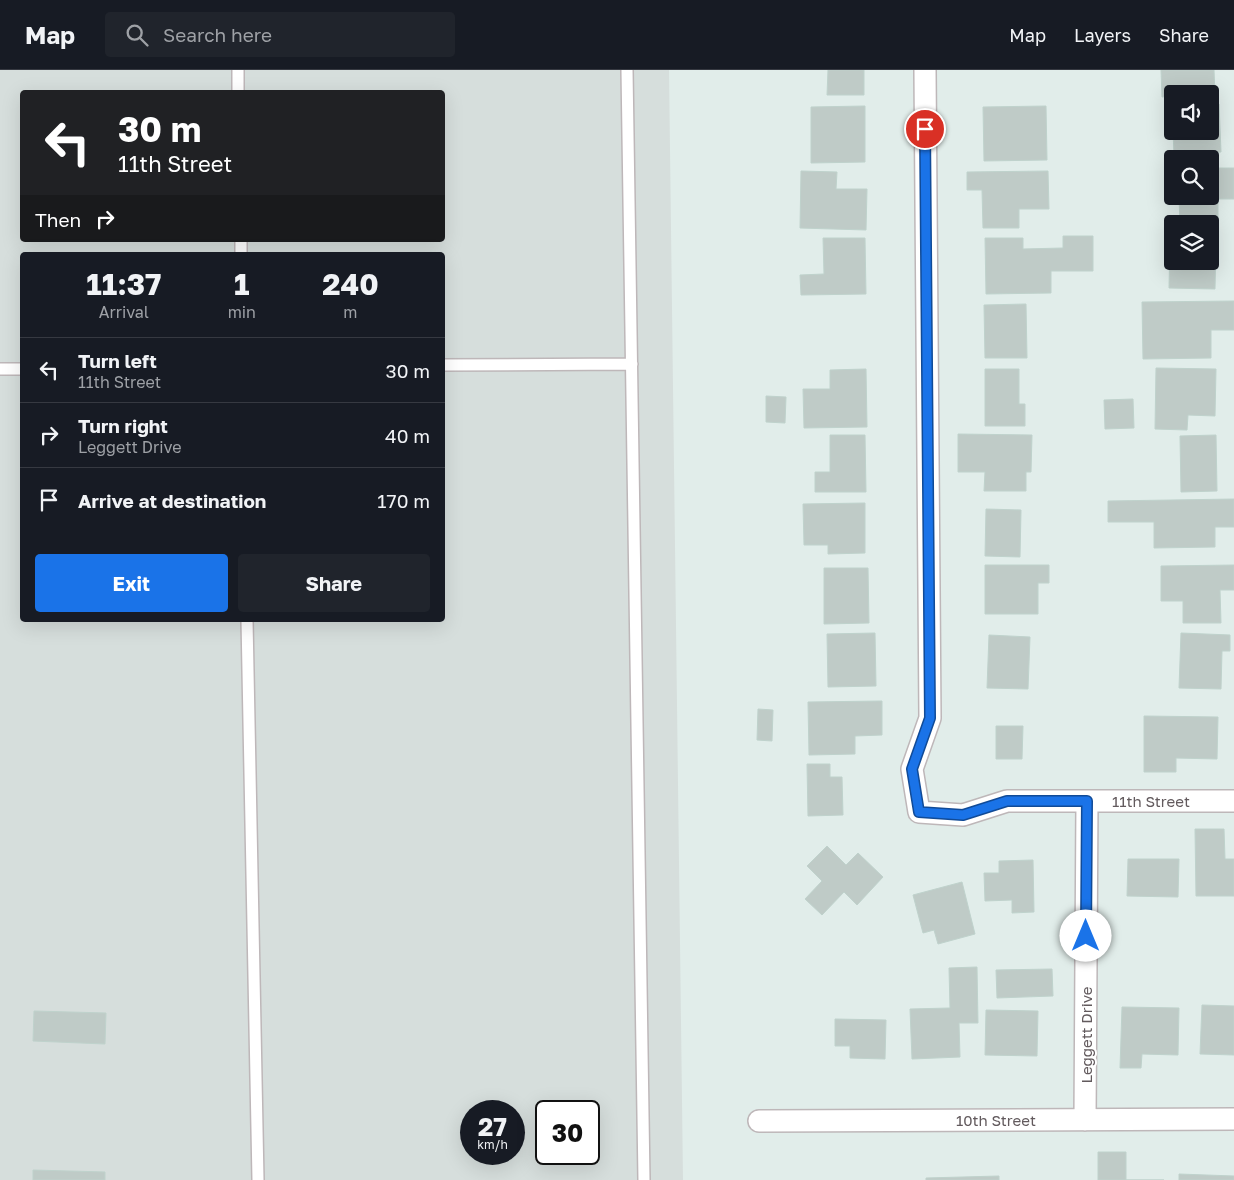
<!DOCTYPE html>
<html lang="en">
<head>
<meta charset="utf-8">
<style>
  :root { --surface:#171b24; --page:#20242c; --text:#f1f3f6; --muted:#9ea1a6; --line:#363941; --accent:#1a73e8 }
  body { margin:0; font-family:"Golos Text",sans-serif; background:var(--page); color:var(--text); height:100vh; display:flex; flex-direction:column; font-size:19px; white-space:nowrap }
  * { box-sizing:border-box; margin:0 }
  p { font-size:16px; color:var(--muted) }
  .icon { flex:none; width:28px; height:28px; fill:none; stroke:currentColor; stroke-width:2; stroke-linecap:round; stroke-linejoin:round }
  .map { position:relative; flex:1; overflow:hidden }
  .sheet { position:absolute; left:20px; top:182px; width:425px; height:370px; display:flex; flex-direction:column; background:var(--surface); border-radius:5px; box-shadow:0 5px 20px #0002 }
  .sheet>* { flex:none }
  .top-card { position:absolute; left:20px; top:20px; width:425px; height:152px; border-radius:5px; box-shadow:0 5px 20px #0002; background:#202124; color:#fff; overflow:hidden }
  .tools { position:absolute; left:1164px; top:15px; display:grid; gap:10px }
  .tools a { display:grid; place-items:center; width:55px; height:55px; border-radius:5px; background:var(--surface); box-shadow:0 5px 20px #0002; font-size:25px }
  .speed { position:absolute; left:460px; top:1030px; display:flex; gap:10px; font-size:25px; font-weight:700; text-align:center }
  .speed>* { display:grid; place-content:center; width:65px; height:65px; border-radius:50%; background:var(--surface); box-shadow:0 5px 20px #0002; line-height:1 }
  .speed small { font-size:12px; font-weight:400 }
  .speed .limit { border:2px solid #111; border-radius:8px; background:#fff; color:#111 }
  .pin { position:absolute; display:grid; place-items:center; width:42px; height:42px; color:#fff; margin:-21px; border:2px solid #fff; border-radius:50%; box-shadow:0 1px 5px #0007 }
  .me { position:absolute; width:55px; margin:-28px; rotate:0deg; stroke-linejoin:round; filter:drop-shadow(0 0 4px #0008) }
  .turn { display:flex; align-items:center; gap:18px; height:105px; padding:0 15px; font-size:22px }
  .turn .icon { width:65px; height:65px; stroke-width:2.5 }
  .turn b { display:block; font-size:35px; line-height:42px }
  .then { display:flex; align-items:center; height:48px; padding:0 15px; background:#0003; gap:10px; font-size:19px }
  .eta { display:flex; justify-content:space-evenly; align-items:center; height:85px; text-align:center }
  .eta b { font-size:30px; font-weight:700; line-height:35px }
  .action { display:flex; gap:10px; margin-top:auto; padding:10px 15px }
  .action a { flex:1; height:58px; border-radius:5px; background:var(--accent); color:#fff; font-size:20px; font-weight:700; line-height:58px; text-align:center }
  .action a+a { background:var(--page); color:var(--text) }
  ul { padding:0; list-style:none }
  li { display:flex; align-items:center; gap:15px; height:65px; padding:0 15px; border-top:1px solid var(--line) }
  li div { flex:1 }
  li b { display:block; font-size:19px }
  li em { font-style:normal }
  header { display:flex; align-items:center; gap:30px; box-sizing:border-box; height:70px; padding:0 25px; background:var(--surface); border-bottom:1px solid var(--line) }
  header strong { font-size:24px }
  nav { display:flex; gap:28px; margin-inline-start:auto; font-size:18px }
  .search { width:350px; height:45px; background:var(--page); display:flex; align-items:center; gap:12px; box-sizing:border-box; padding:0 18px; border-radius:5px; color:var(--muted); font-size:19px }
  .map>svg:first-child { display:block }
  .industrial { fill:#d6dedc; fill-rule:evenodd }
  .building { fill:#bfcbc7; stroke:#bfd2cc }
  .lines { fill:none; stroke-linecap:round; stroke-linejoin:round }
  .service-casing { stroke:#beb7b9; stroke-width:14 }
  .minor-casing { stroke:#beb7b9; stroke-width:24 }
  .service { stroke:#fff; stroke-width:11 }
  .minor { stroke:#fff; stroke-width:21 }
  .route-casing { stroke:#114b97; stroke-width:12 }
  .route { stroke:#1a73e8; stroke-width:9 }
  .labels { text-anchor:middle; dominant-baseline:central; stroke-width:4; stroke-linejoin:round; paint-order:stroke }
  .street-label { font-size:15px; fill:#625a5d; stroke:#fff }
</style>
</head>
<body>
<header>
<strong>Map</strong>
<div class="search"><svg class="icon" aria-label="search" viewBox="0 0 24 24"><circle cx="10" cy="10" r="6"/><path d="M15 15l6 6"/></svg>Search here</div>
<nav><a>Map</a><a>Layers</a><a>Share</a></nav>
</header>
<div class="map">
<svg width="1234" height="1110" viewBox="0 0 1234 1110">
  <rect width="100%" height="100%" fill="#e1edea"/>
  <path class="industrial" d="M0 0H669L683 1110H0ZM22 22H442V170H22ZM22 185H442V550H22ZM471 1041H514V1084H471ZM546 1041H589V1084H546Z"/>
  <path class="building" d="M828 0H864V25H827Z
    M1161 0H1214L1215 25H1210V24H1172V26L1162 27Z
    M1219 34 1221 82 1174 84 1173 61H1210V35Z
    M865 36V92L811 93V37Z
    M1046 36 1047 90 984 91 983 37Z
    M1210 98H1234V129H1218V157H1210V154H1180L1179 126H1210Z
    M801 101 837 102 836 119H867L866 160 800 158Z
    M1048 101 1049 139H1019V158H983L982 120H967V102Z
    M1063 166H1093V201H1051V223L986 224 985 168H1023V179L1063 178Z
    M823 168H865L866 224 801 225 800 205 824 204Z
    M1170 171H1172V191H1210V172H1216L1215 219 1169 218Z
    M1234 231V260H1211V288L1143 289 1142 232Z
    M1026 234 1027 288H985L984 235Z
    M1156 298 1216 299 1215 346 1188 345 1187 360 1155 359Z
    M866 299 867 357 804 358 803 319H830V300Z
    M985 299H1019V334H1025V356H985Z
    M766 326 786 327 785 353 766 352Z
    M1133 329 1134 358 1105 359 1104 330Z
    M958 364 1032 365 1031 402H1026V421H984L985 402H958Z
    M830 365H865L866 422H815V402H830Z
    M1216 365 1217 421 1181 422 1180 366Z
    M1234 429V457H1215V477L1154 478V452H1108V431Z
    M865 433V483L828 484V475H804L803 434Z
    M986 439 1021 440 1020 487 985 486Z
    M985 495H1049V513H1038V544H985Z
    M1234 495V520H1220L1221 553H1183V531H1161V496Z
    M824 498H868L869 553 824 554Z
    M875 563 876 616 828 617 827 564Z
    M1181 563 1230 565V581H1222L1221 619 1179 618Z
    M989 565 1030 567 1028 619 987 618Z
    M882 631V665L855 666V684L809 685 808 632Z
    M758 639 773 640 772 671 757 670Z
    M1144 646 1218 647 1217 689 1176 688V702H1144Z
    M996 656H1023L1022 689H996Z
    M807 694H830V707H842L843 745 808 746Z
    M1195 759H1224L1225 789H1234V826H1196Z
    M827 776 846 795 858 783 883 807 857 835 844 822 822 845 805 829 822 811 807 796Z
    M1128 789H1179L1178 827 1127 826Z
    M1033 790 1034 842 1012 843V830L985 831 984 803H999V791Z
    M962 812 975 864 938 874 934 860 923 863 913 825Z
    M977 897 978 953H959L960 987 912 989 910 939 950 938 949 898Z
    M1052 899 1053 926 997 928 996 900Z
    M1202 935 1234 936V985L1200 984Z
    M1122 937 1179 938 1178 985 1142 984 1141 998H1120Z
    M986 940 1038 941 1037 986 985 985Z
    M34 941 106 943 105 974 33 971Z
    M835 949 886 950 885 989 850 988V976H835Z
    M1098 1082H1126V1110H1164H1098Z
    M33 1100 105 1102V1110H33Z
    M1179 1104 1234 1106V1110H1179Z
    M999 1106V1110H926V1108Z"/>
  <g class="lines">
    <defs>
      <path id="service" d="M238 0V22
        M627 0 644 1110
        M241 170V185
        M442 295 632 294
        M0 299H22
        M247 550 258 1110"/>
      <path id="minor" d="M925 0 930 648 912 699 919 742 963 745 1007 731H1234
        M1085 1050 1087 731
        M759 1051 1234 1049"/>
    </defs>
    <use href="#service" class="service-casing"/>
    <use href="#minor" class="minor-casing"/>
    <use href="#service" class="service"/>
    <use href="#minor" class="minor"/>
  </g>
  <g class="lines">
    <defs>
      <path id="route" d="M925 59 930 648 912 699 919 742 963 745 1007 731H1087L1086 866"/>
    </defs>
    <use href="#route" class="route-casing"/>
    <use href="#route" class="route"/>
  </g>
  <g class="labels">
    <g class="street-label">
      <text x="1151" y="731">11th Street</text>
      <text transform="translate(1086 965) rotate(-90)">Leggett Drive</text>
      <text x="996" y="1050">10th Street</text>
    </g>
  </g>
</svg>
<div class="tools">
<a><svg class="icon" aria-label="sound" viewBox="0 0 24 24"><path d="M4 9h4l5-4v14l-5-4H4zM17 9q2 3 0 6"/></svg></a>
<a><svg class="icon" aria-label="search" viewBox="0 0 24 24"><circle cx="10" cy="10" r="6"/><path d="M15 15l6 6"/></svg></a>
<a><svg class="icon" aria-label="layers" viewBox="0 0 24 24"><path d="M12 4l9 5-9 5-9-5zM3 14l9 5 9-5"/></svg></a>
</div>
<div class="speed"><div>27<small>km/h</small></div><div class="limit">30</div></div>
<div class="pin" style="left:925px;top:59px;background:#d93025"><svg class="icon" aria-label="arrive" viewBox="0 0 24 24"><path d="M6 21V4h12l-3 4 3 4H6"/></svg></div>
<svg class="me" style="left:1086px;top:866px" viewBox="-20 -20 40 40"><circle r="19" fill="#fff"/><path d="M0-13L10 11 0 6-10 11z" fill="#1a73e8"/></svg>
<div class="top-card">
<div class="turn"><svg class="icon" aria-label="left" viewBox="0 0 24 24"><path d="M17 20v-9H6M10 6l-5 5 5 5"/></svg><div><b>30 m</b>11th Street</div></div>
<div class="then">Then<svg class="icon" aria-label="right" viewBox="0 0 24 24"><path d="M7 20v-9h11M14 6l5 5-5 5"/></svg></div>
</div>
<section class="sheet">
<div class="eta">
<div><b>11:37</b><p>Arrival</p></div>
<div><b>1</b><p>min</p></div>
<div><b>240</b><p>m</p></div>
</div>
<ul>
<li><svg class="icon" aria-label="left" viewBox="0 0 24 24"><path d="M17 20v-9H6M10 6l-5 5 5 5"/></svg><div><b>Turn left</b><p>11th Street</p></div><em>30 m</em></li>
<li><svg class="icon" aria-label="right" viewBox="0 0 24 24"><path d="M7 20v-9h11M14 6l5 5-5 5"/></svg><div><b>Turn right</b><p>Leggett Drive</p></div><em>40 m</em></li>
<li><svg class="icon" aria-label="arrive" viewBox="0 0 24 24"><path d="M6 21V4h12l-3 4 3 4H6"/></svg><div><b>Arrive at destination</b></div><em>170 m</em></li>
</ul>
<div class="action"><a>Exit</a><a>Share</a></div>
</section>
</div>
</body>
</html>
